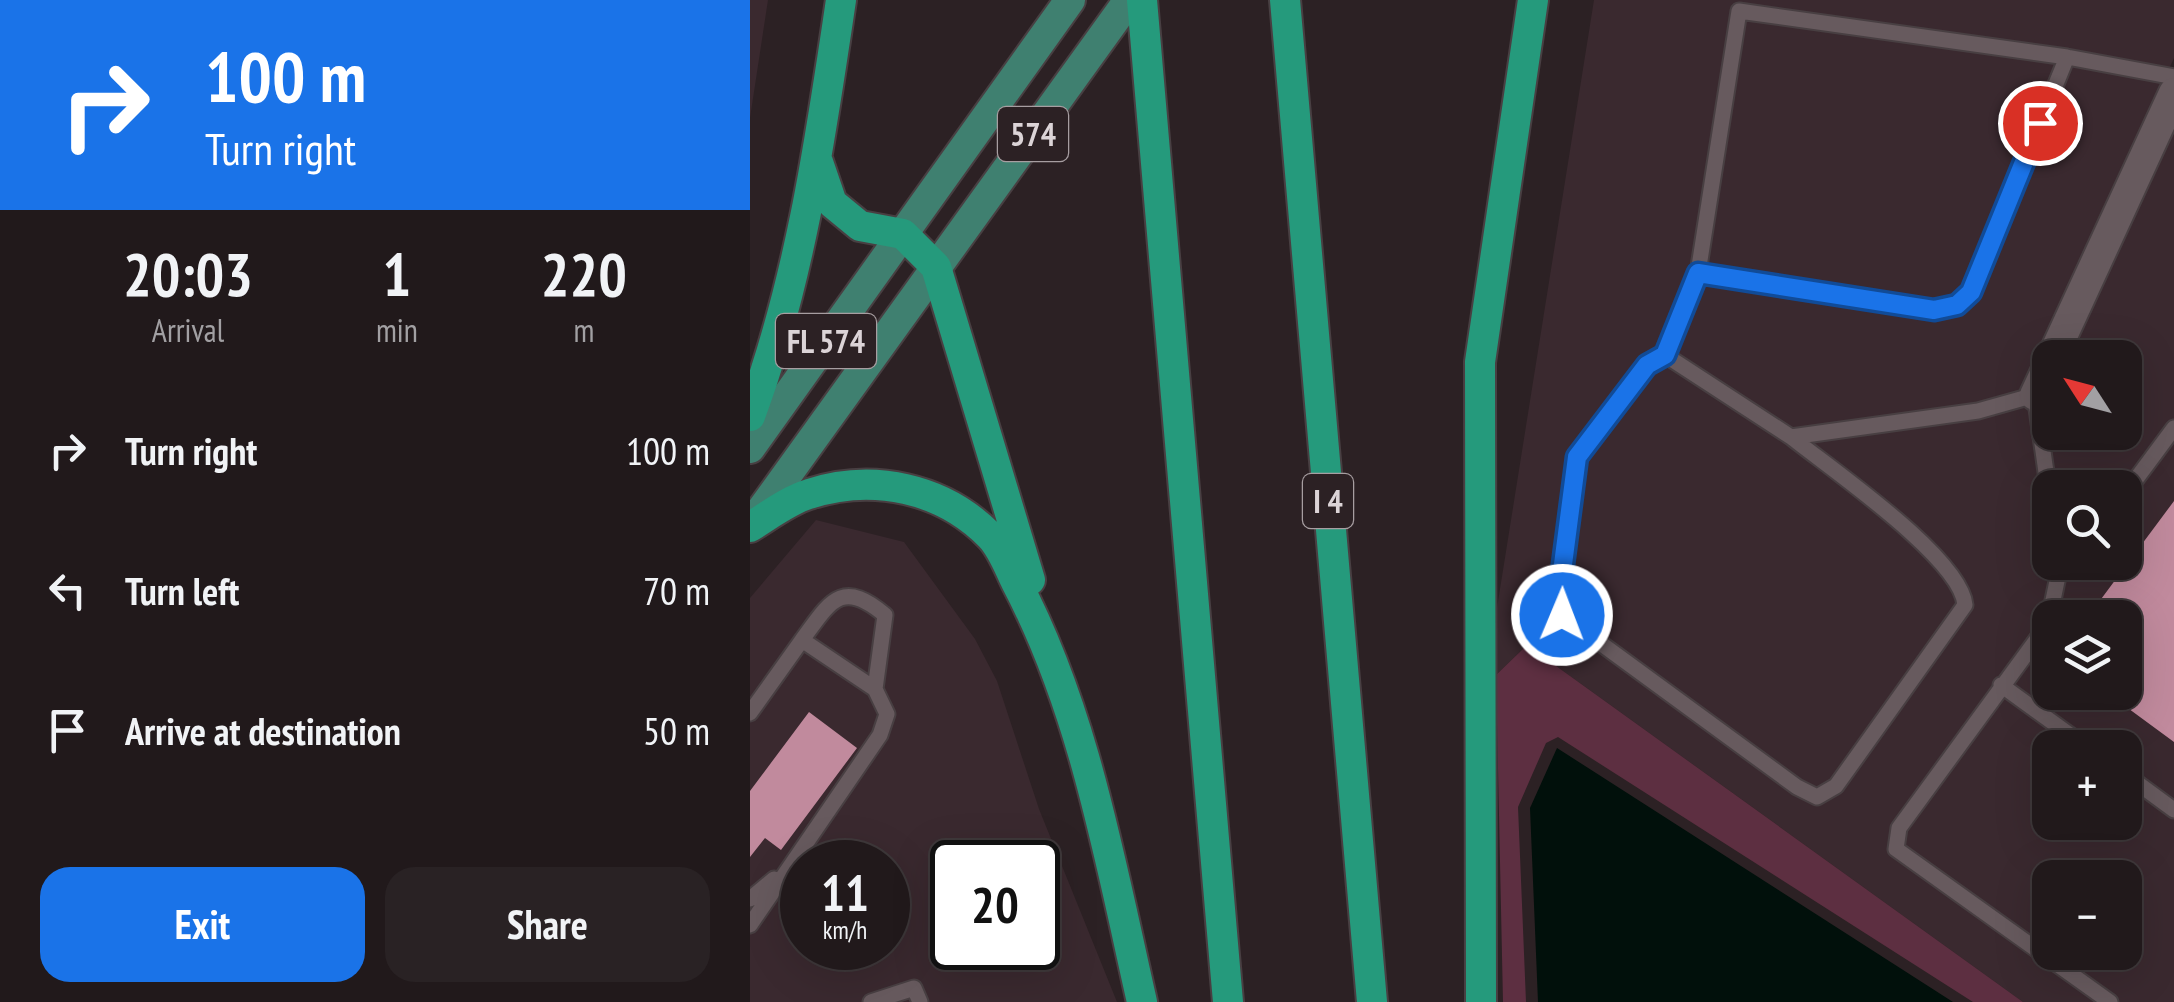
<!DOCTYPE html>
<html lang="en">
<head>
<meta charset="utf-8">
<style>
  :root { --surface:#21191b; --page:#292224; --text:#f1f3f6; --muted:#a2a0a3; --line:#3e383a; --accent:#1a73e8 }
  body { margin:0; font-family:"PT Sans Narrow",sans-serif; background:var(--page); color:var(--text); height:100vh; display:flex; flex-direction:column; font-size:38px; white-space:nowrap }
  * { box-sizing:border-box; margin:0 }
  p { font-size:32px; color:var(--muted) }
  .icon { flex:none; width:55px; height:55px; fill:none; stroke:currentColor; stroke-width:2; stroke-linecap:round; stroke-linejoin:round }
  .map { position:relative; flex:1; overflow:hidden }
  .panel { display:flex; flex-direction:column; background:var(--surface); width:750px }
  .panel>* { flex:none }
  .top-card { background:#1a73e8; color:#fff; overflow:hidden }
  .needle { width:65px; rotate:306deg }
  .buttons { position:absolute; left:1282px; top:340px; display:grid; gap:20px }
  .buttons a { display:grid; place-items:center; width:110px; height:110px; border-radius:20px; background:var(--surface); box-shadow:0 10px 40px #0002,0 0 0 2px var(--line); font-size:50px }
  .speed { position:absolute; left:30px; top:840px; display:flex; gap:20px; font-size:50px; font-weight:700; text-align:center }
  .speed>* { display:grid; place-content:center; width:130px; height:130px; border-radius:50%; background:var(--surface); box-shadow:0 10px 40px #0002,0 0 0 2px var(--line); line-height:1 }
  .speed small { font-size:25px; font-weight:400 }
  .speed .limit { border:5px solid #111; border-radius:15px; background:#fff; color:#111 }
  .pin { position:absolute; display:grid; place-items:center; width:85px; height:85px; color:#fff; margin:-42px; border:5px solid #fff; border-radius:50%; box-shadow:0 2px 10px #0007 }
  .me { position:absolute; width:110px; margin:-55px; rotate:1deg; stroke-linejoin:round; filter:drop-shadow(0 0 8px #0008) }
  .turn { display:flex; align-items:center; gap:35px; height:210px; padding:0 40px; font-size:45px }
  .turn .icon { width:130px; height:130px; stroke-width:2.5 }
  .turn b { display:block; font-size:70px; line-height:85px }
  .eta { display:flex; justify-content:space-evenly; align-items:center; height:170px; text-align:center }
  .eta b { font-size:60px; font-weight:700; line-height:70px }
  .cta { display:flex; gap:20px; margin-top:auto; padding:20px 40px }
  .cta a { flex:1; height:115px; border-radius:30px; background:var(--accent); color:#fff; font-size:40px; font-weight:700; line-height:115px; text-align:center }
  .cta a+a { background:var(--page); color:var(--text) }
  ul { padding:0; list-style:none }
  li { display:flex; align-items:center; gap:30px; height:140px; padding:0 40px }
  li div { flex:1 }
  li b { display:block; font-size:38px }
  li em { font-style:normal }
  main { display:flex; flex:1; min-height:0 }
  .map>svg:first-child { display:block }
  .built { fill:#3a292f; fill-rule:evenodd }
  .green { fill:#5d2f41 }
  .water { fill:#01100b }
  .building { fill:#c18a9d }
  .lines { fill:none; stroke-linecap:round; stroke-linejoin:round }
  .lane-casing { stroke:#483f42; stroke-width:19 }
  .street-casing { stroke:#483f42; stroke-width:34 }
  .primary-casing { stroke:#483f42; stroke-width:34 }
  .highway-casing { stroke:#483f42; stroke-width:34 }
  .lane { stroke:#675a5e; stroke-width:15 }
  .street { stroke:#675a5e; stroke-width:30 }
  .primary { stroke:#3f8070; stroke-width:30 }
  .highway { stroke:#259a7c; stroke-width:30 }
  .route-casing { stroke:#114b97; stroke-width:25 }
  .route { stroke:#1a73e8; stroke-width:18 }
  .labels { text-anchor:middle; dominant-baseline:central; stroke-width:10; stroke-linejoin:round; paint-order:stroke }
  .shield { fill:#2c2124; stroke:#a79ea1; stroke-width:2.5 }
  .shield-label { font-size:32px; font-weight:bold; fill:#dcd4d7 }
</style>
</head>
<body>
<main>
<section class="panel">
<div class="top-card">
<div class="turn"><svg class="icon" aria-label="right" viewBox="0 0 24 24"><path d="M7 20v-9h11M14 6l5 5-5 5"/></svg><div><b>100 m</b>Turn right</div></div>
</div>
<div class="eta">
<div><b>20:03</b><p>Arrival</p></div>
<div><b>1</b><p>min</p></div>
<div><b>220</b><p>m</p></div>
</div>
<ul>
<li><svg class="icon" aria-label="right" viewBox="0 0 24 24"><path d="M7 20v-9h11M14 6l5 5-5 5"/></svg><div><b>Turn right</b></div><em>100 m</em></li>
<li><svg class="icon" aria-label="left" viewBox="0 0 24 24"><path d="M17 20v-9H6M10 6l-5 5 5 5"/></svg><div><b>Turn left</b></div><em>70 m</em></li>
<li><svg class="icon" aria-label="arrive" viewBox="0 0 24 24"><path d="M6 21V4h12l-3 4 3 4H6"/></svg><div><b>Arrive at destination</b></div><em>50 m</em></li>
</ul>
<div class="cta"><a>Exit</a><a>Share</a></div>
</section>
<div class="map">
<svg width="1424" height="1002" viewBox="0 0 1424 1002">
  <rect width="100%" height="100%" fill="#2c2124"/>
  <path class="built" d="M0 0H18L0 118Z
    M844 0H1424V58L1267 400 1292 413 1300 398V432H1375V358L1318 357 1424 128V1002H1273L777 645 746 675V614ZM1300 488H1375V562H1300ZM1300 618H1375V692H1300ZM1300 748H1375V822H1300ZM1300 878H1375V952H1300Z
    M66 520 154 542 225 639 247 681 289 809 367 1002H0V598ZM52 862H138V948H52ZM202 862H288V948H202Z"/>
  <path class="green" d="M777 645 1273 1002H1223L808 737 796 743 768 807 776 1002H753L746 675Z"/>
  <path class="water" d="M807 748 1203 1002H788L780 808Z"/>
  <path class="building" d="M1424 501V742L1375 706V618H1337Z
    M59 712 107 748 31 850 15 838 0 857V791Z"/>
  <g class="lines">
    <defs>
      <path id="lane" d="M1317 57 1221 292 1207 305 1184 310 948 273 989 11 1317 57 1424 77
        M915 355 948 273
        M1041 437C1081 469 1211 558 1215 605L1086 786 1067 797 1047 787 812 615 809 595 827 457 897 365 915 355 1041 437 1228 411 1285 395 1300 500
        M1375 494 1424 428
        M1311 562 1298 624 1149 828 1146 849 1360 1002
        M52 640C80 602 91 578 135 615L125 689
        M1251 685 1338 748
        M0 713 52 640 125 689 137 714 130 735 0 925
        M1375 774 1424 810
        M0 899 24 879
        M121 1002 164 988 170 1002"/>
      <path id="street" d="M1302 358 1424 93
        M1285 395 1300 363"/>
      <path id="primary" d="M0 448 320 0
        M0 526 379 0"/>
      <path id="highway" d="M392 0 478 1002
        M535 0 622 1002
        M68 162 82 203 110 226 153 234 186 267 280 580
        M0 416C50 281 70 142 91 0
        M0 527C18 516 39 500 59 494 123 473 193 488 240 536 252 548 259 568 266 582 334 711 360 861 392 1002
        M731 1002 730 362 783 0"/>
    </defs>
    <use href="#lane" class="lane-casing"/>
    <use href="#street" class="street-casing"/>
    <use href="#primary" class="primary-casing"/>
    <use href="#highway" class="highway-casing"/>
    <use href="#lane" class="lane"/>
    <use href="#street" class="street"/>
    <use href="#primary" class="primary"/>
    <use href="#highway" class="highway"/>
  </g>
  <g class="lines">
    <defs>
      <path id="route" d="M812 615 809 595 827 457 897 365 915 355 948 273 1184 310 1207 305 1221 292 1290 123"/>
    </defs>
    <use href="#route" class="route-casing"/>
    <use href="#route" class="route"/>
  </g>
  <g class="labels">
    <g class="shield">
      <rect x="248" y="107" width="70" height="54" rx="8"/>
      <rect x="26" y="314" width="100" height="54" rx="8"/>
      <rect x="553" y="474" width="50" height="54" rx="8"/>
    </g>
    <g class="shield-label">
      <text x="283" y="134">574</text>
      <text x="76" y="341">FL 574</text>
      <text x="578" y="501">I 4</text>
    </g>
  </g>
</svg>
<div class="buttons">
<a><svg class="needle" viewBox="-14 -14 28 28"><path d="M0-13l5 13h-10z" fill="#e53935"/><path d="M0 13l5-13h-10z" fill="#a2a0a3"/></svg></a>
<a><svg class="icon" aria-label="search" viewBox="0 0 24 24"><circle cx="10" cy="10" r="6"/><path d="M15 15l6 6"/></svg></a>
<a><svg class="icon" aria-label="layers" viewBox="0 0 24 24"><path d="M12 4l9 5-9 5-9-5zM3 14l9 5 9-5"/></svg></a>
<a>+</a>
<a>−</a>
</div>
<div class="speed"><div>11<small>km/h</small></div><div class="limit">20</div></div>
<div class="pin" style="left:1290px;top:123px;background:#d93025"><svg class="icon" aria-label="arrive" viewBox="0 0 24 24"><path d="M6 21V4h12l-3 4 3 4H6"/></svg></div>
<svg class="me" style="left:812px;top:615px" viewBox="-20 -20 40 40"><circle r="17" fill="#1a73e8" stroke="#fff" stroke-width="3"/><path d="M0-11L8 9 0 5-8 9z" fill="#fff"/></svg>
</div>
</main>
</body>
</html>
